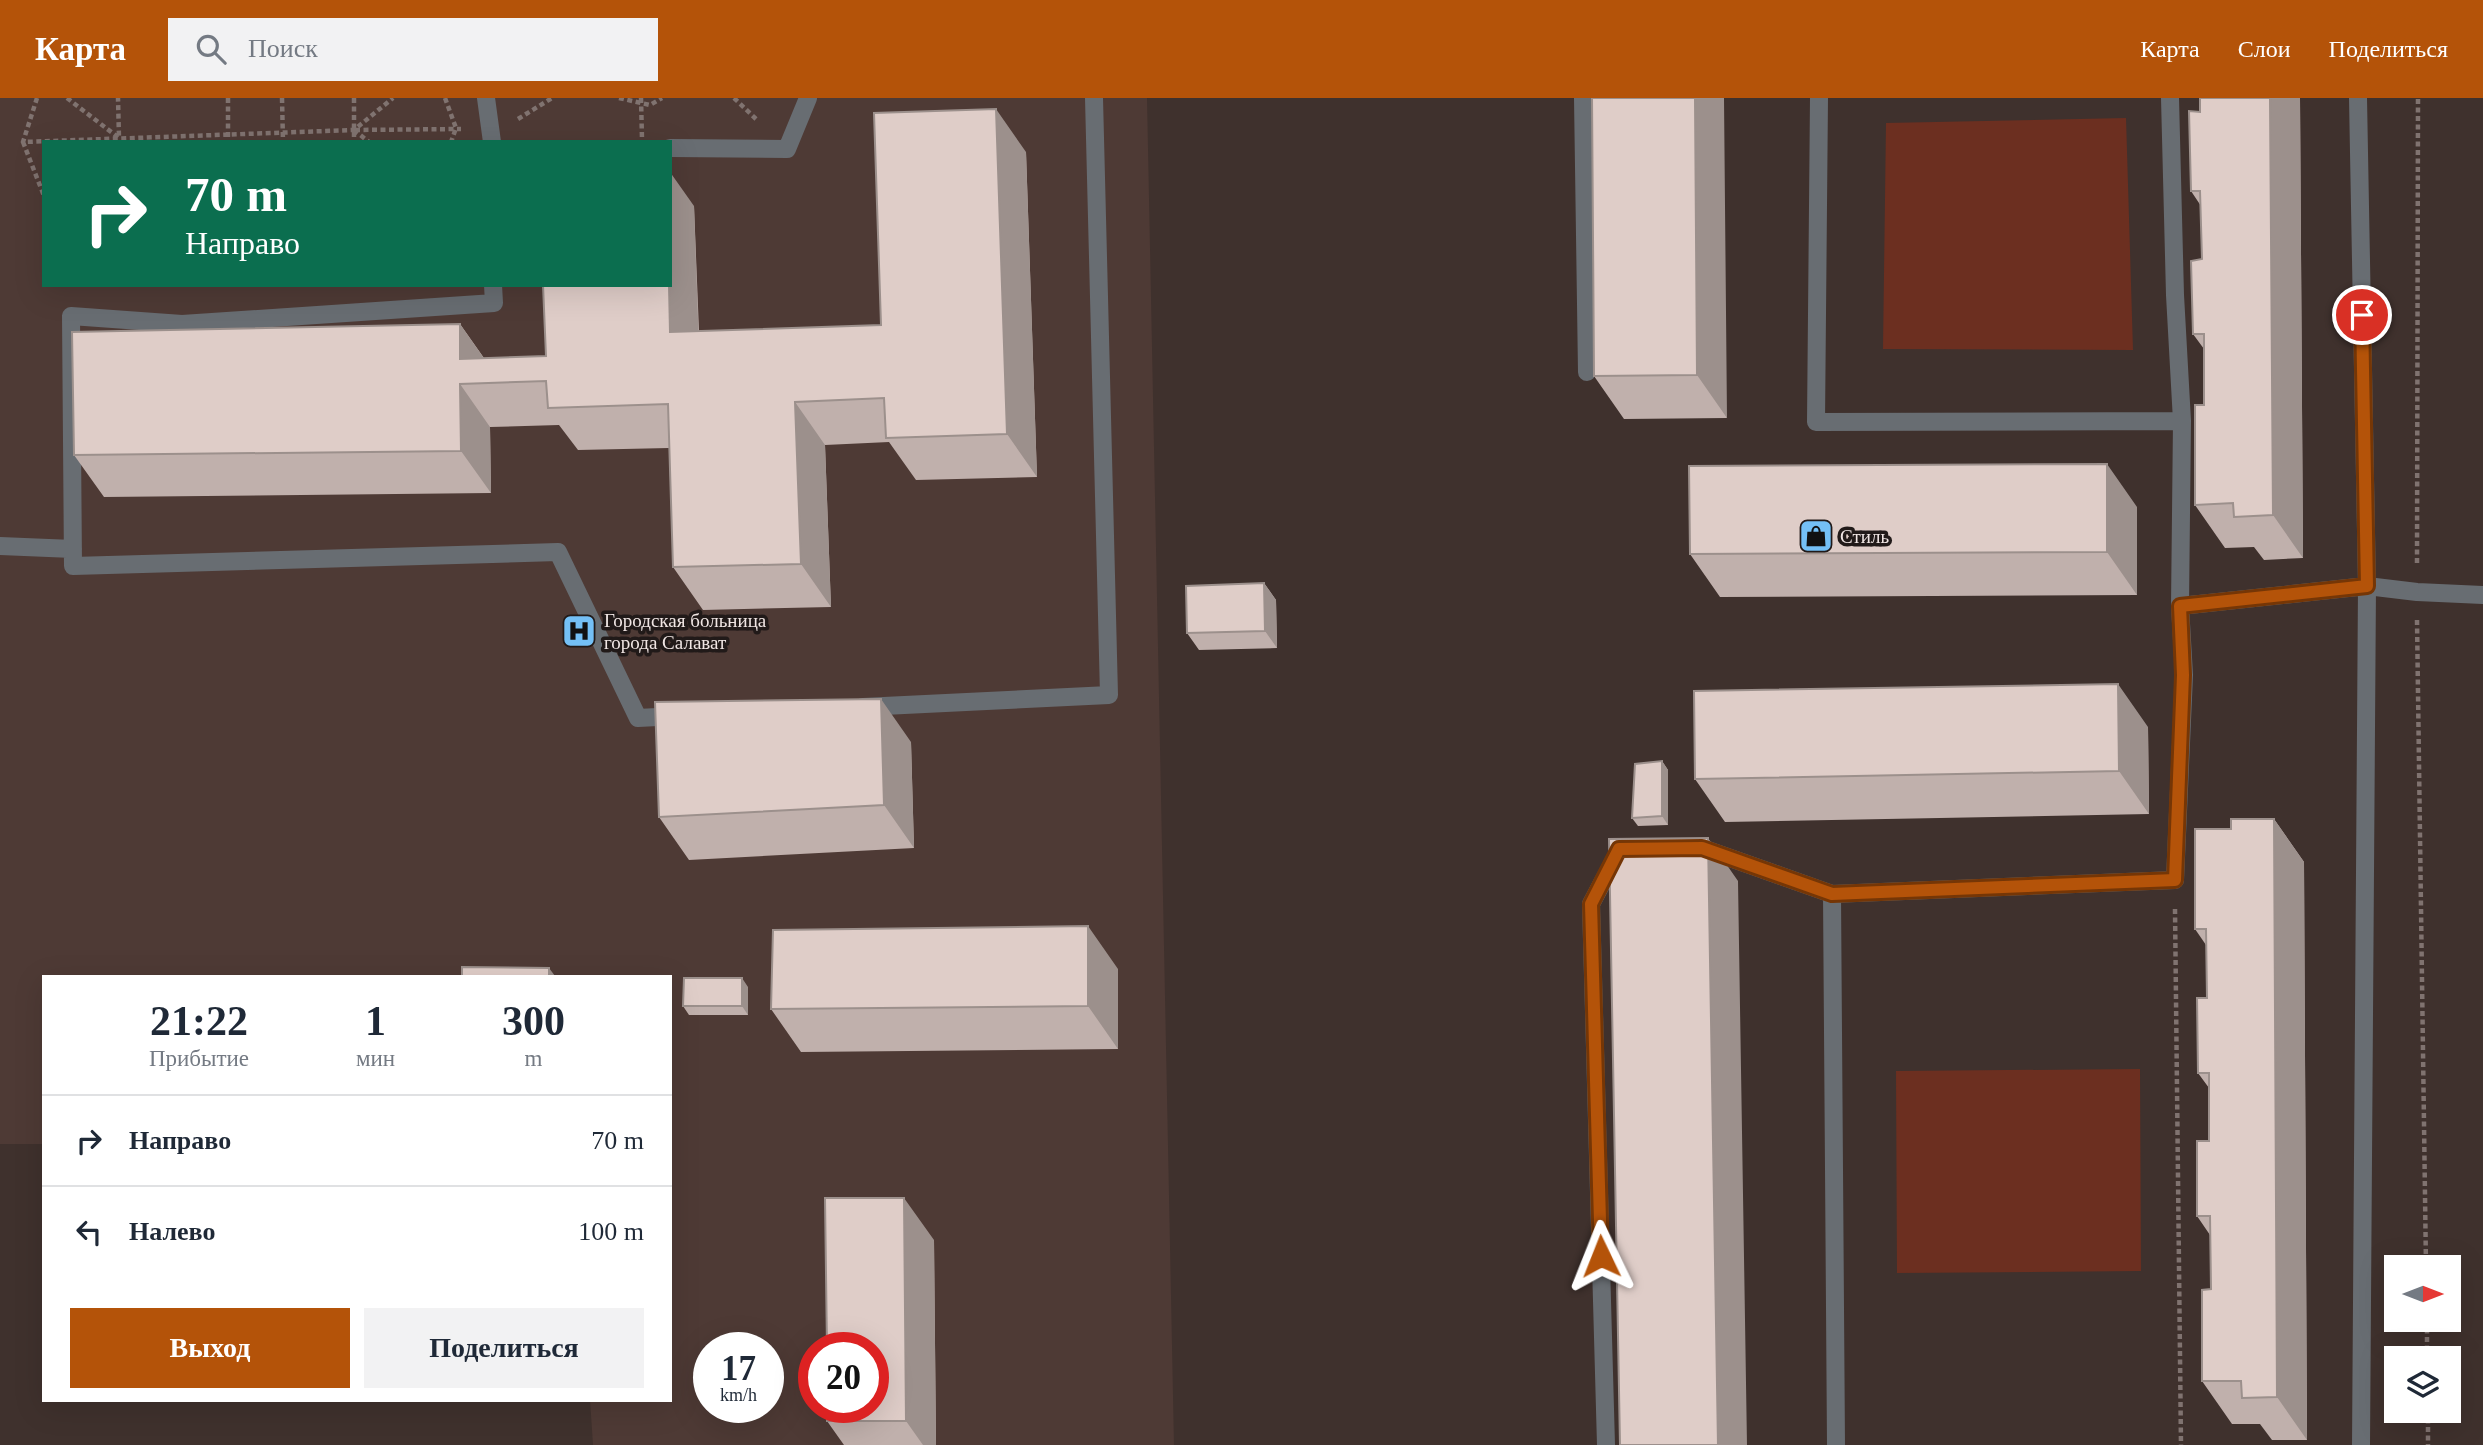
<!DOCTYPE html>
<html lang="ru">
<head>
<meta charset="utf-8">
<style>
  :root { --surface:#fff; --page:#f2f2f3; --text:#1f2937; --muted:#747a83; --line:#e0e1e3; --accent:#b45309 }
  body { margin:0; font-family:Georgia,serif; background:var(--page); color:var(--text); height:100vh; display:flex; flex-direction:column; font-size:26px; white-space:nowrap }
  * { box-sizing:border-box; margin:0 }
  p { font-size:23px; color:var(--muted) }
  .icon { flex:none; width:38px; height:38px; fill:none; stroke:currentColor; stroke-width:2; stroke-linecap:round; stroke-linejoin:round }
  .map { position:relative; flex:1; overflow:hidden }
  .drawer { position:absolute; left:42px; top:877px; width:630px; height:427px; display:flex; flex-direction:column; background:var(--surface); border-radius:0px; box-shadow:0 7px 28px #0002 }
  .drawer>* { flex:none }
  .top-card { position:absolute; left:42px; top:42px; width:630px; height:147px; border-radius:0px; box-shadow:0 7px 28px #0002; background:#0b6e4f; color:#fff; overflow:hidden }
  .needle { width:46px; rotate:90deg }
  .tools { position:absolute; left:2384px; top:1157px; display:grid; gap:14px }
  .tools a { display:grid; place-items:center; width:77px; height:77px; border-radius:0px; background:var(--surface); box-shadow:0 7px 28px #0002; font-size:35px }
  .speed { position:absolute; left:693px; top:1234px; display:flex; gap:14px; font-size:35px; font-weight:700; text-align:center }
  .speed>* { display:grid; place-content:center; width:91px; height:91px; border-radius:50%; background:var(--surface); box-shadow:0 7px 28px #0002; line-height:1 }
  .speed small { font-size:18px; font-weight:400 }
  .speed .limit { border:10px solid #d22; background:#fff; color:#111 }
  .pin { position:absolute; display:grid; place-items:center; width:60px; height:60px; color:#fff; margin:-30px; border:4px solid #fff; border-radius:50%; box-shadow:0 2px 7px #0007 }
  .me { position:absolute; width:77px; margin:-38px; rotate:358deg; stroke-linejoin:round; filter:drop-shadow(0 0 5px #0008) }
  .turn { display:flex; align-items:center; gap:24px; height:147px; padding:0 28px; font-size:32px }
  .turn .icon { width:91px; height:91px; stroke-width:2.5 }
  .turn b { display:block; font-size:49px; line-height:60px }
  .eta { display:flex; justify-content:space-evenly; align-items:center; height:119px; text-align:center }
  .eta b { font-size:42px; font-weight:700; line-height:49px }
  .cta { display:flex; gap:14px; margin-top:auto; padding:14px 28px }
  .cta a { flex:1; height:80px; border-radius:0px; background:var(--accent); color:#fff; font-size:28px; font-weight:700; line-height:80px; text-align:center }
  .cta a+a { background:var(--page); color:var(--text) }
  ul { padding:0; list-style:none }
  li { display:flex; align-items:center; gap:21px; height:91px; padding:0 28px; border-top:2px solid var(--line) }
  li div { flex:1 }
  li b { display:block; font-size:26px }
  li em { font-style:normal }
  header { display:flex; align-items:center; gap:42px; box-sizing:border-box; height:98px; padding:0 35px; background:var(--accent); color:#fff }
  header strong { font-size:33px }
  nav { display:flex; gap:38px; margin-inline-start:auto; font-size:24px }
  .search { width:490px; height:63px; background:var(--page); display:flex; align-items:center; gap:18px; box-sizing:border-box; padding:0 24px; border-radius:0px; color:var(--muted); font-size:26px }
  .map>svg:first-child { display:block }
  .built { fill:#4e3a35; fill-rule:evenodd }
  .green { fill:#6c2f20 }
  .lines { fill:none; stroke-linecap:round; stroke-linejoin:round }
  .path { stroke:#807370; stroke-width:4.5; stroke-dasharray:5 3.5; stroke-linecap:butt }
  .lane { stroke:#686d72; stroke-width:18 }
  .wall { fill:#c0b0ac }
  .shaded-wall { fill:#9c908c }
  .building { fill:#dfcdc8; stroke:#9c908c; stroke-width:2 }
  .route-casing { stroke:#753606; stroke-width:18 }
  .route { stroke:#b45309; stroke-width:12 }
  .labels { text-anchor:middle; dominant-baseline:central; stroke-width:7; stroke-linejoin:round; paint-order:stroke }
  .poi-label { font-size:19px; fill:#f0e6e4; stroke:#211a19; text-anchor:start }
</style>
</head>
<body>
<header>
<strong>Карта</strong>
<div class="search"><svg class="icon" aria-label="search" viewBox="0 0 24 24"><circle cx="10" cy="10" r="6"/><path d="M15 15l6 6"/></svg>Поиск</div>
<nav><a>Карта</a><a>Слои</a><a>Поделиться</a></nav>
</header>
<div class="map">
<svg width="2483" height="1347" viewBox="0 0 2483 1347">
  <rect width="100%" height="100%" fill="#3f312d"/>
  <path class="built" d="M0 0H1147L1174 1347H593L590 1302H670V878H44V1046H0ZM44 44H670V187H44ZM709 1250H768V1309H709ZM814 1250H873V1309H814Z"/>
  <path class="green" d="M2126 20 2133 252 1883 251 1886 25Z
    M2140 971 2141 1173 1897 1175 1896 973Z"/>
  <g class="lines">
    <path class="path" d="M37 0 23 44 354 32 393 0
      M67 0 119 40 118 0
      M228 0V44
      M282 0 283 44
      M354 0V44
      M445 0 456 30 451 44
      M619 0 650 7 662 0
      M641 0 642 41
      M734 0 756 21
      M518 21 552 0
      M354 32 369 44
      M355 32 461 31
      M23 44 44 98
      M2417 465 2418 0
      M2417 522 2426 1169
      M2175 811 2181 1347
      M2427 1222V1260
      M2428 1312V1347"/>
    <path class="lane" d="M486 0 492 44
      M1583 0 1587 274
      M1819 0 1816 324 2182 323 2175 197 2170 0
      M2358 0 2367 488 2361 1347
      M670 50 787 51 808 0
      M493 187 494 205 182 226 71 218 73 468 558 454 638 620 677 618
      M0 448 73 451
      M2180 508 2367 488 2417 494 2483 497
      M863 609 1109 597 1094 0
      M1696 750H1702L1832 796
      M1606 1347 1591 806 1620 751H1623
      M1836 1347 1832 796 2175 782 2184 577 2180 508 2182 323"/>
  </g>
  <path class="wall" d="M1592 0 1727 320 1624 321 1594 278Z
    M2200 0H2300L2303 460 2264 462 2254 449 2225 450 2195 407 2204 307V251L2193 236 2202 161 2201 108 2191 93 2200 14Z
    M1026 54 1037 379 916 382 889 344 825 347 831 509 703 512 673 469 669 350 578 352 559 327 490 329 491 395 104 399 74 357 460 226 484 260 546 258 694 108 699 233 881 227Z
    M2137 409V497L1720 499 1690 456Z
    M1264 485 1276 502 1277 550 1199 552 1187 535Z
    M2148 629 2149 716 1725 724 1695 681Z
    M911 644 914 750 689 762 659 719Z
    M1662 663 1668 672V727L1638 728 1632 720Z
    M2274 721 2304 764 2307 1342H2272L2260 1326H2232L2202 1283 2211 1191 2210 1137 2197 1118 2209 1043V990L2198 975 2207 900 2206 847 2195 831 2231 731Z
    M1118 871V951L801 954 771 911Z
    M748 889V917H689L683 908Z
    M934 1142 936 1347H844L827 1323Z"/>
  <path class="shaded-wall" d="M1695 0H1724L1727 320 1697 277Z
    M2270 0H2300L2303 460 2273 417Z
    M996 11 1026 54 1037 379 1007 336Z
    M670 74 694 108 700 277 670 234 669 187H670Z
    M460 226 490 269 460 261Z
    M460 286 490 329 491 395 461 353Z
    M795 304 825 347 831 509 801 466Z
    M2107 366 2137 409V497L2107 454Z
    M1264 485 1276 502 1277 550 1265 533Z
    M2118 586 2148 629 2149 716 2119 673Z
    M881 601 911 644 914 750 884 707Z
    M1662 663 1668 672V727L1662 718Z
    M2274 721 2304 764 2307 1342 2277 1299Z
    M1708 740 1738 783 1747 1347H1718Z
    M1088 828 1118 871V951L1088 908Z
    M549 870 555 878H549Z
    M742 880 748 889V917L742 908Z
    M904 1100 934 1142 936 1347H923L906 1323Z"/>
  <path class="building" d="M1592 0H1695L1697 277 1594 278Z
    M2200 0H2270L2273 417 2234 419 2233 405 2195 407V307H2204V236H2193L2191 163 2202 161 2200 93H2191L2189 13 2200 14Z
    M996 11 1007 336 886 340 884 300 795 304 801 466 673 469 668 306 548 310 546 283 460 286 461 353 74 357 72 234 460 226V261L546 258 543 187H669L670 234 881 227 874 15Z
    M2107 366V454L1690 456 1689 368Z
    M1264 485 1265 533 1187 535 1186 488Z
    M2118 586 2119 673 1695 681 1694 593Z
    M881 601 884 707 659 719 655 604Z
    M1662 663V718L1632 720 1635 666Z
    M2231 721H2274L2277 1299 2242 1300 2241 1283H2202V1192L2211 1191 2210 1118H2197V1043H2209V975H2198L2197 900H2207L2206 831H2195V731H2231Z
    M1708 740 1718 1347H1620L1609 741Z
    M1088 828V908L771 911 773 832Z
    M462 869 549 870V878H462Z
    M684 880H742V908H683Z
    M825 1100H904L906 1323H827V1309H873V1250H827Z"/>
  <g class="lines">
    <defs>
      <path id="route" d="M1601 1158 1591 806 1619 751 1702 750 1832 796 2175 782 2183 577 2180 508 2367 488 2362 217"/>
    </defs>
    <use href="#route" class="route-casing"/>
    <use href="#route" class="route"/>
  </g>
  <defs>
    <symbol id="shop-square" viewBox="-11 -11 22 22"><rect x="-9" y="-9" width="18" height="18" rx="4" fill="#74c0f6" stroke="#211a19"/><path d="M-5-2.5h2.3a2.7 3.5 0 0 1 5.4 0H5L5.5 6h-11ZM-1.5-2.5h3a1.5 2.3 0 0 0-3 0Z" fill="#111"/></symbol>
    <symbol id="hospital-square" viewBox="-11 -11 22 22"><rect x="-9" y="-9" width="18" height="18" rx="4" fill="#74c0f6" stroke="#211a19"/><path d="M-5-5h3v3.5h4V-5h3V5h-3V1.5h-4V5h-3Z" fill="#111"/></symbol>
  </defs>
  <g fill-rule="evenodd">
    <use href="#shop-square" x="1797" y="419" width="38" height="38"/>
    <use href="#hospital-square" x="560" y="514" width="38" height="38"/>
  </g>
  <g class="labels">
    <g class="poi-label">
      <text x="1840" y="438">Стиль</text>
      <text x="604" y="522">Городская больница<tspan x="604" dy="22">города Салават</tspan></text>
    </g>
  </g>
</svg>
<div class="tools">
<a><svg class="needle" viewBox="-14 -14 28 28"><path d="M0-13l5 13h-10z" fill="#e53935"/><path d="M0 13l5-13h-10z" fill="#747a83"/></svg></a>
<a><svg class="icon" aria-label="layers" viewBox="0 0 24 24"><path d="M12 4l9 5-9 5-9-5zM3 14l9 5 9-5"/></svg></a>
</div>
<div class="speed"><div>17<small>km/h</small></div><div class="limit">20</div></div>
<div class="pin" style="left:2362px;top:217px;background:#d93025"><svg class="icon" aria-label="arrive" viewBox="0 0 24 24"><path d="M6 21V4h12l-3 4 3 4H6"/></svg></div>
<svg class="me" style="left:1601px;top:1158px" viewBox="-20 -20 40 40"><path d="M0-17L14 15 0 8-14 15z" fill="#b45309" stroke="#fff" stroke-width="4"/></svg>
<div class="top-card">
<div class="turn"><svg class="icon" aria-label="right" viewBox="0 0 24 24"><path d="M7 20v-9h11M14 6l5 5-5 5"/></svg><div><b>70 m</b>Направо</div></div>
</div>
<section class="drawer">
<div class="eta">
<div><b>21:22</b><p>Прибытие</p></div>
<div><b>1</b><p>мин</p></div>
<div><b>300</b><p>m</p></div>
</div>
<ul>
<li><svg class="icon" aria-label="right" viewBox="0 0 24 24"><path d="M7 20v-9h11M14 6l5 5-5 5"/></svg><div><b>Направо</b></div><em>70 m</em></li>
<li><svg class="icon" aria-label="left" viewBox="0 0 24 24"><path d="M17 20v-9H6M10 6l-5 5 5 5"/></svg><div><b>Налево</b></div><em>100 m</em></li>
</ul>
<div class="cta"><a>Выход</a><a>Поделиться</a></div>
</section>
</div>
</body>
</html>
